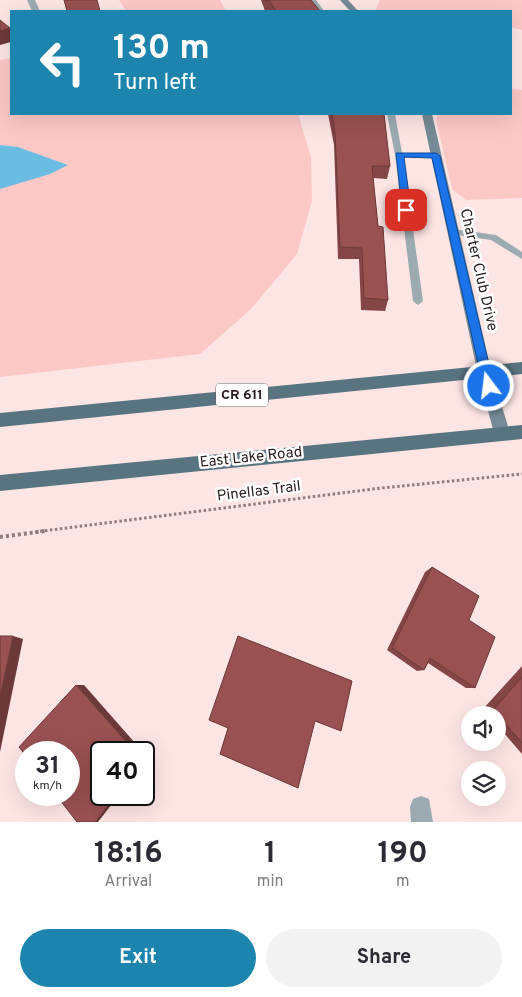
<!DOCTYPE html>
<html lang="en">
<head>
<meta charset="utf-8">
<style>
  :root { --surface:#fff; --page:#f2f2f3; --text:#2b2b33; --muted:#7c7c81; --accent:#1c84ad }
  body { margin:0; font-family:Overpass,sans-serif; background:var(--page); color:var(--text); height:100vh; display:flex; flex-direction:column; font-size:19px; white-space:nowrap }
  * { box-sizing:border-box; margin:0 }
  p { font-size:16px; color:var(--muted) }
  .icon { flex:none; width:28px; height:28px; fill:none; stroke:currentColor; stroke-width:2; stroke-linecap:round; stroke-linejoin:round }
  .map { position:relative; height:822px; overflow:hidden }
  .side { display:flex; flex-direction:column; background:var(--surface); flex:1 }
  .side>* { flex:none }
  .banner { position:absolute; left:10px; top:10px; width:502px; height:105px; border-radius:0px; box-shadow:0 5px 20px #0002; background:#1c84ad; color:#fff; overflow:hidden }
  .buttons { position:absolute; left:461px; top:706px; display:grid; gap:10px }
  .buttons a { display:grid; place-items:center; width:45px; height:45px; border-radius:50%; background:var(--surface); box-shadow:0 5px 20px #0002; font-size:25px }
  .speed { position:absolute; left:15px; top:741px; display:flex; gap:10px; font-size:25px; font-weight:700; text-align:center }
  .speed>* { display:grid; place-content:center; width:65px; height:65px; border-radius:50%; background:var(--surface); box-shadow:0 5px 20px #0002; line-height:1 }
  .speed small { font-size:12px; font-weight:400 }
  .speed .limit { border:2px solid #111; border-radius:8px; background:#fff; color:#111 }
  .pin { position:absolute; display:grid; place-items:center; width:42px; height:42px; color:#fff; margin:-21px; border-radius:10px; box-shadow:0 2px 8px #0006 }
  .me { position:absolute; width:55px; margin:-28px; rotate:345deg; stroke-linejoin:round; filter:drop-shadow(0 0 4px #0008) }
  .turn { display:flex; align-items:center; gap:18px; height:105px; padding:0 20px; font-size:22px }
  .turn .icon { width:65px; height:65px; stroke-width:2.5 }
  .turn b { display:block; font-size:35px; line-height:42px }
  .eta { display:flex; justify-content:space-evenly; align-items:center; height:85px; text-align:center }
  .eta b { font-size:30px; font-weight:700; line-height:35px }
  .cta { display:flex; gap:10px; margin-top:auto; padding:10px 20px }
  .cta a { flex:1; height:58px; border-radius:30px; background:var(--accent); color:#fff; font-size:20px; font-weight:700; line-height:58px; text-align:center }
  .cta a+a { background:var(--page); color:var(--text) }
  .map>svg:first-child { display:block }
  .green { fill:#fcc8c6 }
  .water { fill:#6bbce3 }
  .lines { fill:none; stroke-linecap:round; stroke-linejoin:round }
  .path-far1 { stroke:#8f7c7b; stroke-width:3; stroke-dasharray:2.5 2.5; stroke-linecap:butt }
  .path { stroke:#8f7c7b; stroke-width:4; stroke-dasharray:3 3; stroke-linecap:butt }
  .lane { fill:#9caab2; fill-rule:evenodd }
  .street { fill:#9caab2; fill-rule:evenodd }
  .secondary { fill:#758a96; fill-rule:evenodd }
  .primary { fill:#597481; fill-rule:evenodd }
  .wall { fill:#844647 }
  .shaded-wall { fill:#6c3939 }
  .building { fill:#9a5152; stroke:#6c3939 }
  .route { fill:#1a73e8; stroke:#114b97 }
  .labels { text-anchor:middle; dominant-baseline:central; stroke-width:5; stroke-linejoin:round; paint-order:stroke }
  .shield { fill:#fff; stroke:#695f5f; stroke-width:1 }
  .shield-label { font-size:14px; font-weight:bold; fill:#291b1b }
  .street-label { font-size:15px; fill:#291b1b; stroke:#fff }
</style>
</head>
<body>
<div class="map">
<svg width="522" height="822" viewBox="0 0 522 822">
  <rect width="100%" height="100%" fill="#fde5e4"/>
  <path class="green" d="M119 0H220L226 11H126Z
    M380 0H522V30L511 27V11H375Z
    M11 58V114H298L311 157 312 201 297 254 251 309 200 354 0 377V189L68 165 18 147 0 145V60Z
    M511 89 522 90V198L466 200 452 189 436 120 438 114H511Z"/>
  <path class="water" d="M0 145 18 147 68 165 50 174 0 189Z"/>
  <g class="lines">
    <path class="path-far1" d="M35 532 381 488 522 474"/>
    <path class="path" d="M0 537 45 531"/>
    <path class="lane" d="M310 0H316L324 11H318Z
      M387 114H395L402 153 436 154 440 156 436 158H403L423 301 418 305 413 301 395 155Z
      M453 229 496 235 522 252V259L491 240 450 234V230Z"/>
    <path class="street" d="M27 0H35L40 11H32Z
      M421 796 429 799 433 822H411L410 807 413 799Z"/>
    <path class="secondary" d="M340 0H348L358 11H350Z
      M422 114H432L491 370 510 433 507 438 502 440 497 438 494 433 477 370Z"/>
    <path class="primary" d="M522 362V374L0 427V413Z
      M522 425V439L0 491V475Z"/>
  </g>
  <path class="wall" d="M261 0H311L320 11H265Z
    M328 114H384L390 166 387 179 373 178 378 226 388 300 385 311 361 310 359 259H338L334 145Z
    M432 567 469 620 475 688H466L428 663 424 670 417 671 387 650 425 572Z
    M522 666V754L498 726V715H488L483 709Z"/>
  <path class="shaded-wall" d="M10 28 11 32V42L0 45V31Z
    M13 636 23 639 0 752V697Z
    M76 685H84L143 752H135Z
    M144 754 148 759 144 764Z
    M116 795H119L98 822H95Z"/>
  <path class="building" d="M64 0H97L100 11H67Z
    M266 0H311L320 11H276L269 0 266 1Z
    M0 20 10 28 0 31Z
    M332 114H384L390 166H372L378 226 383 227 388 300 364 298 362 248 340 247 335 133Z
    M432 567 479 596 469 620 495 637 475 688 430 658 424 670 392 648Z
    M0 636H13L0 697Z
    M238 636 352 681 341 731 315 721 298 788 220 754 228 728 209 720Z
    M522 677V743L493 710Z
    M76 685 135 752H101V795H116L95 822H77L56 795H69V752H26V756L19 747Z"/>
  <path class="route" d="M396 153H436L440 156 494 386 493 389H485L483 386 432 158 404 157 411 210 406 213 402 210Z"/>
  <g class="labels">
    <rect class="shield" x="216" y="383.5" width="52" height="23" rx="4"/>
    <g class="shield-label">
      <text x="242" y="395">CR 611</text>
    </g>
    <g class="street-label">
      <text transform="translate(478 270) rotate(77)">Charter Club Drive</text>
      <text transform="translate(251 458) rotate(-6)">East Lake Road</text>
      <text transform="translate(259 492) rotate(-7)">Pinellas Trail</text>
    </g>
  </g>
</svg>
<div class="buttons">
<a><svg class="icon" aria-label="sound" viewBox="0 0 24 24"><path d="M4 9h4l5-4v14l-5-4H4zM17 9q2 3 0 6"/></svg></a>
<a><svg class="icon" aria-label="layers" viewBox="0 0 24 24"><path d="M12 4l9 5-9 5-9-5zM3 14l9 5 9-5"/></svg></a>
</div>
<div class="speed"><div>31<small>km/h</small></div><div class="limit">40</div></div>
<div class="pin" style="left:406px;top:210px;background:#d93025"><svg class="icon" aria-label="arrive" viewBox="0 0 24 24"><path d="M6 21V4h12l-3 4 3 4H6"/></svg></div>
<svg class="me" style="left:489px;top:386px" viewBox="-20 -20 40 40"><circle r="17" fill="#1a73e8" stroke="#fff" stroke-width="3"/><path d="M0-11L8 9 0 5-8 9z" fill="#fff"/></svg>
<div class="banner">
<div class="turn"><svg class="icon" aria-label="left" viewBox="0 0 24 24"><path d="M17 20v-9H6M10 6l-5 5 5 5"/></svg><div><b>130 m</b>Turn left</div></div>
</div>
</div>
<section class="side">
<div class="eta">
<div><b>18:16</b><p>Arrival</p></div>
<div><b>1</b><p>min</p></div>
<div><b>190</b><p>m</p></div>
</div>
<div class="cta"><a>Exit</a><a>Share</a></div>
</section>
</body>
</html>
